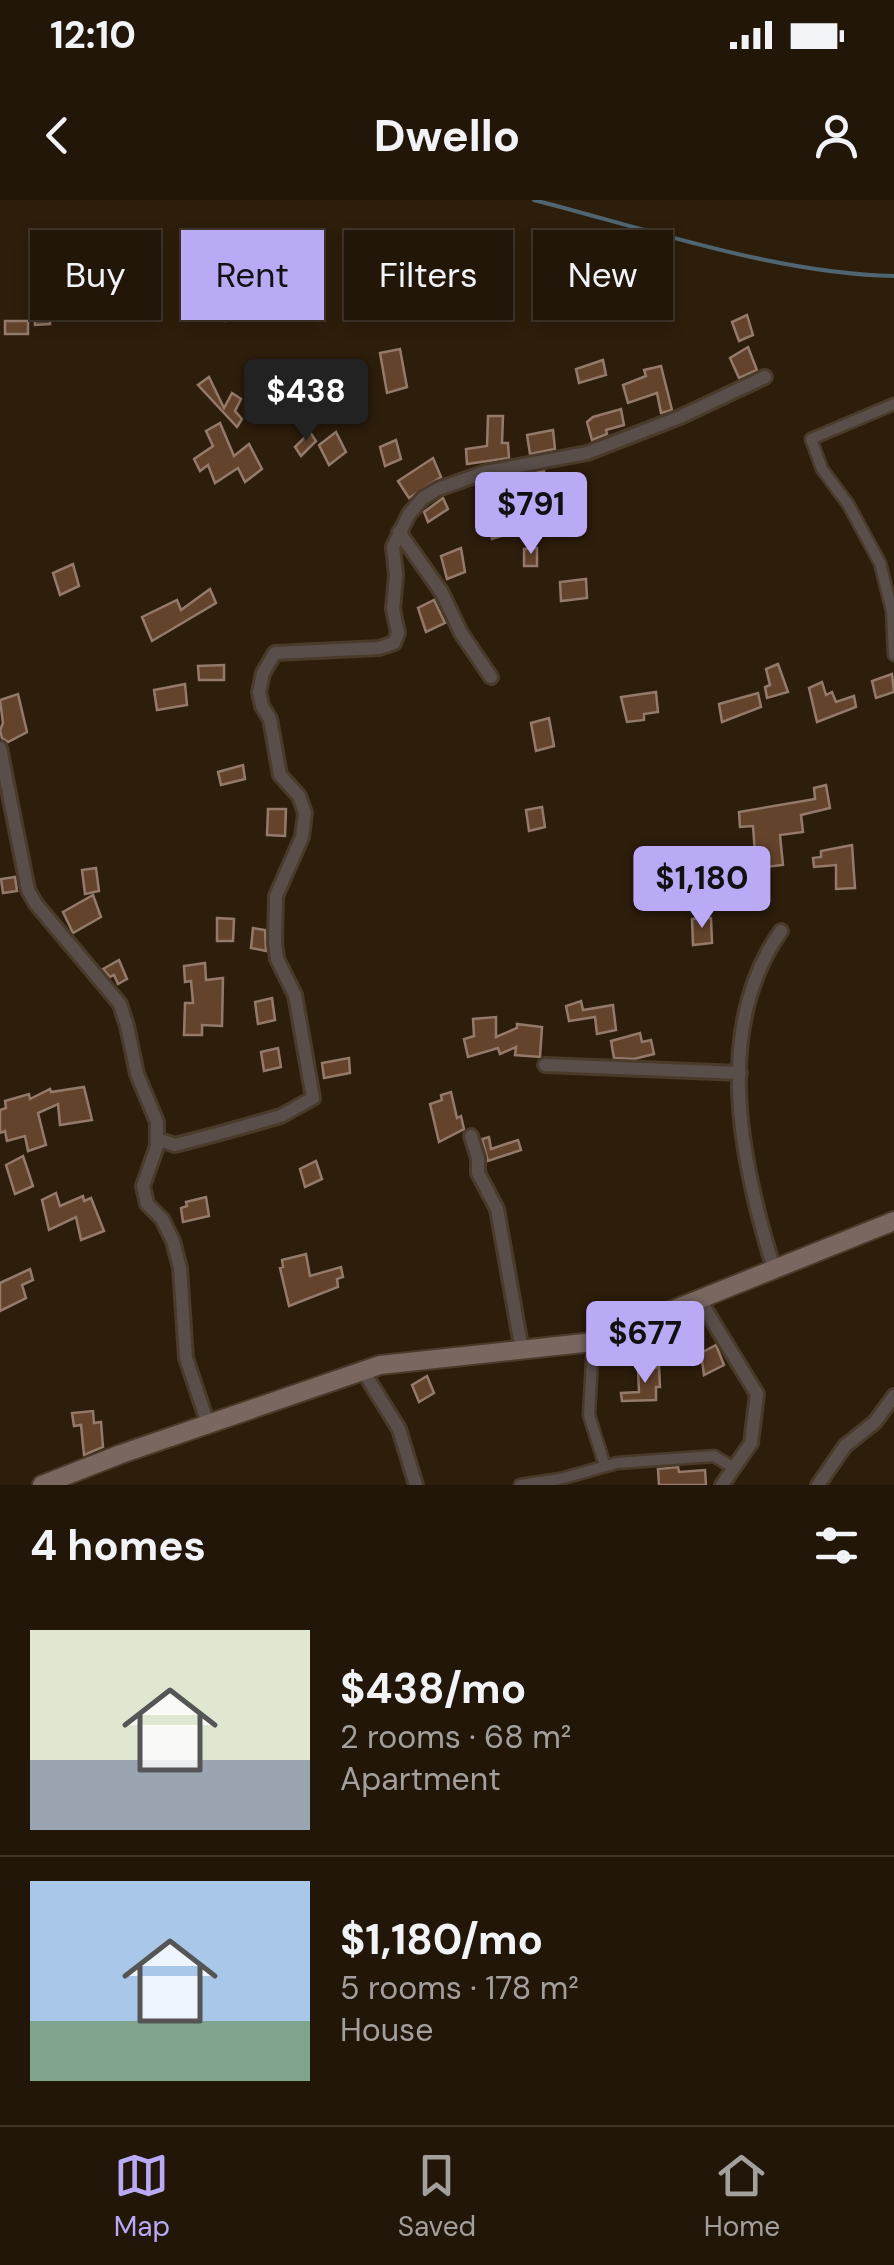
<!DOCTYPE html>
<html lang="en">
<head>
<meta charset="utf-8">
<style>
	body { margin:0; font-family:"DM Sans",sans-serif; background:#2a1f12; color:#f1f3f6; height:100vh; display:flex; flex-direction:column; font-size:38px; white-space:nowrap }
	* { box-sizing:border-box; margin:0 }
	p { font-size:32px; color:#a29f9c }
	.icon { flex:none; width:55px; height:55px; fill:none; stroke:currentColor; stroke-width:2; stroke-linecap:round; stroke-linejoin:round }
	.map { position:relative; height:1285px; overflow:hidden }
	.panel { display:flex; flex-direction:column; background:#221608; flex:1 }
	.panel>* { flex:none }
	.banner { position:absolute; left:30px; top:30px; width:835px; height:90px; display:flex; gap:20px }
	.price { position:absolute; translate:-50% -85px; padding:0 22px; border-radius:10px; background:#baaaf6; color:#111; font-size:32px; line-height:65px; filter:drop-shadow(0 2px 5px #0008) }
	.price::after { content:''; position:absolute; left:50%; top:60px; width:30px; height:22px; margin-left:-15px; background:inherit; clip-path:polygon(0 0,100% 0,50% 100%) }
	.price.on { background:#222; color:#fff }
	ul { padding:0; list-style:none }
	li { display:flex; align-items:center; gap:30px; height:250px; padding:0 30px }
	li+li { border-top:2px solid #3f3529 }
	li span { display:grid; place-items:center; flex:none; width:280px; height:200px; border-radius:0px; color:#555 }
	li>.icon { margin-inline-start:auto }
	span .icon { width:120px; height:120px; fill:#fffc; stroke-width:1 }
	li b { font-size:42px }
	h2 { display:flex; justify-content:space-between; align-items:center; height:120px; padding:0 30px; font-size:42px }
	.chip { padding:0 35px; border-radius:0px; background:#221608; box-shadow:0 5px 15px #0003,0 0 0 2px #3f3529; font-size:35px; line-height:90px }
	.chip.on { background:#baaaf6; color:#111 }
	.status { display:flex; justify-content:space-between; align-items:center; height:70px; padding:0 50px; background:#221608; direction:ltr }
	.status svg { height:28px; fill:currentColor }
	header { display:flex; justify-content:space-between; align-items:center; height:130px; padding:0 30px; background:#221608; font-size:45px; font-weight:700 }
	.tabs { display:flex; justify-content:space-around; align-items:center; height:140px; border-top:2px solid #3f3529; background:#221608; font-size:28px; color:#a29f9c }
	.tabs a { display:grid; justify-items:center; gap:5px }
	.tabs .on { color:#baaaf6 }
	.map>svg:first-child { display:block }
</style>
</head>
<body>
<div class="status"><b>12:10</b><svg viewBox="0 0 49 12"><path d="M0 12V9h3v3zM5 12V6h3v6zM10 12V3h3v9zM15 12V0h3v12zM26 1h20v11H26zM47 4h2v5h-2z"/></svg></div>
<header><svg class="icon" aria-label="back" viewBox="0 0 24 24"><path d="M15 5l-7 7 7 7"/></svg>Dwello<svg class="icon" aria-label="person" viewBox="0 0 24 24"><circle cx="12" cy="8" r="4"/><path d="M4 21q1-7 8-7t8 7"/></svg></header>
<div class="map">
<svg width="894" height="1285" viewBox="0 0 894 1285">
	<rect width="100%" height="100%" fill="#2d1d0b"/>
	<g fill="none" stroke-linecap="round" stroke-linejoin="round">
		<path stroke="#4f6572" stroke-width="4" d="M 534,0 C 647,29 778,74 894,76"/>
	</g>
	<g fill="#64432c" stroke="#937a6b" stroke-width="2.5">
		<polygon points="651,57 651,74 634,75 634,58"/>
		<polygon points="50,96 50,124 35,125 34,97"/>
		<polygon points="238,101 239,120 225,121 224,102"/>
		<polygon points="747,115 753,135 739,141 732,122"/>
		<rect x="5" y="121" width="23" height="13"/>
		<polygon points="748,147 757,170 739,178 730,158"/>
		<polygon points="400,149 407,187 387,193 380,153"/>
		<polygon points="603,160 606,175 579,183 576,169"/>
		<polygon points="661,166 672,210 661,213 657,193 628,203 623,185 646,176 644,170"/>
		<polygon points="209,177 224,208 232,193 241,199 235,211 242,219 237,227 198,185"/>
		<polygon points="621,209 624,225 606,230 607,234 592,240 587,222 593,217"/>
		<polygon points="488,216 503,216 502,243 508,243 509,258 467,264 466,249 487,246"/>
		<polygon points="220,223 234,256 249,244 262,269 245,282 238,268 215,283 208,265 200,271 194,259 213,246 206,231"/>
		<polygon points="553,230 555,249 530,254 527,235"/>
		<polygon points="310,232 316,241 301,256 295,247"/>
		<polygon points="336,232 346,252 329,265 319,245"/>
		<polygon points="396,240 401,259 385,266 380,247"/>
		<polygon points="433,258 441,277 409,298 398,281"/>
		<polygon points="544,271 544,285 528,286 527,274"/>
		<polygon points="443,298 448,309 428,322 424,312"/>
		<polygon points="509,324 511,333 492,339 490,329"/>
		<polygon points="461,348 465,372 447,379 441,356"/>
		<polygon points="537,348 537,366 524,366 524,349"/>
		<polygon points="73,364 79,386 60,395 53,373"/>
		<polygon points="586,379 587,398 561,401 560,382"/>
		<polygon points="210,389 216,403 152,441 142,417 177,400 181,410"/>
		<polygon points="434,400 445,423 426,432 418,408"/>
		<polygon points="778,464 788,492 767,498 765,487 770,485 766,469"/>
		<polygon points="224,465 224,480 199,480 198,466"/>
		<polygon points="892,474 894,492 876,498 872,481"/>
		<polygon points="822,482 826,495 832,492 836,502 854,496 856,507 817,522 809,488"/>
		<polygon points="185,484 187,505 157,510 154,490"/>
		<polygon points="656,492 658,512 644,514 644,520 627,522 621,497"/>
		<polygon points="758,493 761,507 722,522 719,504"/>
		<polygon points="18,494 27,532 8,542 2,538 0,530 3,523 0,500"/>
		<polygon points="549,518 554,546 536,551 531,523"/>
		<polygon points="243,565 245,579 221,585 218,572"/>
		<polygon points="826,585 830,608 801,615 803,632 780,635 783,665 756,668 753,626 740,627 739,612 815,599 814,588"/>
		<polygon points="542,607 545,627 529,631 526,610"/>
		<polygon points="268,609 286,609 285,636 267,635"/>
		<polygon points="852,645 855,688 836,689 836,665 814,667 813,658 821,657 821,651"/>
		<polygon points="96,668 99,691 85,694 82,670"/>
		<polygon points="15,677 17,691 3,693 1,679"/>
		<polygon points="93,695 101,717 73,733 63,712"/>
		<polygon points="217,718 234,719 233,741 217,741"/>
		<polygon points="711,718 712,743 693,745 692,719"/>
		<polygon points="253,728 265,730 266,751 251,748"/>
		<polygon points="119,760 127,779 118,784 114,775 110,777 103,769"/>
		<polygon points="205,763 206,780 223,778 222,826 202,825 202,835 184,835 185,803 193,803 191,781 185,782 184,766"/>
		<polygon points="272,798 275,820 258,824 255,802"/>
		<polygon points="581,801 583,810 613,805 616,830 597,834 595,817 569,821 566,806"/>
		<polygon points="496,817 496,837 517,828 517,824 542,827 540,857 515,855 516,847 500,854 498,848 468,857 464,839 474,836 473,819"/>
		<polygon points="640,833 642,842 651,840 654,854 634,859 614,858 611,841"/>
		<polygon points="278,848 281,867 264,871 261,852"/>
		<polygon points="349,858 350,873 324,878 322,863"/>
		<polygon points="84,887 92,920 60,925 58,904 38,913 46,945 28,951 25,936 7,941 5,931 0,933 0,910 6,908 5,901 29,894 30,899 50,889 51,892"/>
		<polygon points="451,892 457,918 461,916 464,929 439,942 430,904 442,900 441,895"/>
		<polygon points="489,937 491,949 518,940 521,950 488,961 482,939"/>
		<polygon points="23,956 33,986 15,994 6,965"/>
		<polygon points="316,961 322,979 305,987 300,969"/>
		<polygon points="56,993 60,1006 83,996 84,1001 91,998 104,1031 81,1040 76,1017 49,1030 42,1000"/>
		<polygon points="206,997 209,1016 183,1022 181,1008 187,1006 186,1002"/>
		<polygon points="306,1054 310,1076 341,1067 343,1077 337,1079 338,1087 289,1106 280,1068 283,1067 282,1060"/>
		<polygon points="30,1069 33,1080 22,1085 26,1098 0,1111 0,1083"/>
		<polygon points="716,1145 724,1165 704,1175 701,1153"/>
		<polygon points="659,1167 660,1187 656,1187 656,1200 622,1201 621,1193 639,1192 638,1170"/>
		<polygon points="427,1176 434,1193 419,1202 412,1185"/>
		<polygon points="93,1211 94,1223 101,1222 103,1247 84,1255 81,1225 74,1226 72,1213"/>
		<polygon points="678,1267 679,1272 705,1270 706,1285 659,1285 658,1269"/>
	</g>
	<g fill="none" stroke-linecap="round" stroke-linejoin="round">
		<g stroke="#493a29" stroke-width="15">
			<g id="pedestrian">
				<polyline points="894,204 811,239 822,269 848,304 880,363 892,411 894,455"/>
				<polyline points="593,1142 589,1215 605,1266"/>
				<polyline points="520,1285 560,1279 617,1263 714,1256 734,1268"/>
			</g>
		</g>
		<g stroke="#493a29" stroke-width="18">
			<g id="minor">
				<polyline points="399,332 442,393 461,433 491,477"/>
				<polyline points="0,548 28,690 36,704 120,804 127,826 137,874 157,922 157,946 143,986 147,1004 162,1019 173,1041 180,1068 186,1158 208,1224"/>
				<polyline points="545,865 740,873"/>
				<polyline points="471,936 478,958 478,973 497,1009 522,1151"/>
				<polyline points="157,939 175,945 217,934 281,916 313,898 295,795 277,759 275,743 276,696 302,637 305,613 299,596 280,575 270,519 262,506 259,492 263,473 275,453 379,448 394,443 398,433 393,409 396,375 393,347 409,314 423,298 438,289 486,272 587,253 680,217 765,177"/>
				<path d="M 774,1069 C 741,963 712,828 781,731"/>
				<polyline points="699,1099 757,1194 751,1243 722,1285"/>
				<polyline points="363,1171 399,1229 416,1285"/>
				<polyline points="818,1285 845,1246 875,1222 894,1196"/>
			</g>
		</g>
		<g stroke="#493a29" stroke-width="22">
			<polyline id="secondary" points="42,1285 121,1254 380,1165 593,1142 894,1021"/>
		</g>
		<use href="#pedestrian" stroke="#594e49" stroke-width="10"/>
		<use href="#minor" stroke="#594e49" stroke-width="12"/>
		<use href="#secondary" stroke="#796760" stroke-width="18"/>
	</g>
</svg>
<b class="price on" style="left:306px;top:244px">$438</b>
<b class="price" style="left:531px;top:357px">$791</b>
<b class="price" style="left:702px;top:731px">$1,180</b>
<b class="price" style="left:645px;top:1186px">$677</b>
<div class="banner">
<a class="chip">Buy</a>
<a class="chip on">Rent</a>
<a class="chip">Filters</a>
<a class="chip">New</a>
</div>
</div>
<section class="panel">
<h2>4 homes<svg class="icon" aria-label="filters" viewBox="0 0 24 24"><path d="M4 7h16M4 17h16"/><circle cx="9" cy="7" r="2"/><circle cx="15" cy="17" r="2"/></svg></h2>
<ul>
<li><span style="background:linear-gradient(#dfe7d0 65%,#9aa5b1 0)"><svg class="icon" aria-label="home" viewBox="0 0 24 24"><path d="M3 11l9-7 9 7M6 9v11h12V9"/></svg></span><div><b>$438/mo</b><p>2 rooms · 68 m²</p><p>Apartment</p></div></li>
<li><span style="background:linear-gradient(#a9c7e8 70%,#7fa58c 0)"><svg class="icon" aria-label="home" viewBox="0 0 24 24"><path d="M3 11l9-7 9 7M6 9v11h12V9"/></svg></span><div><b>$1,180/mo</b><p>5 rooms · 178 m²</p><p>House</p></div></li>
</ul>
</section>
<nav class="tabs">
<a class="on"><svg class="icon" aria-label="map" viewBox="0 0 24 24"><path d="M3 6l6-2 6 2 6-2v14l-6 2-6-2-6 2zM9 4v14M15 6v14"/></svg>Map</a>
<a><svg class="icon" aria-label="saved" viewBox="0 0 24 24"><path d="M7 4h10v16l-5-4-5 4z"/></svg>Saved</a>
<a><svg class="icon" aria-label="home" viewBox="0 0 24 24"><path d="M3 11l9-7 9 7M6 9v11h12V9"/></svg>Home</a>
</nav>
</body>
</html>
